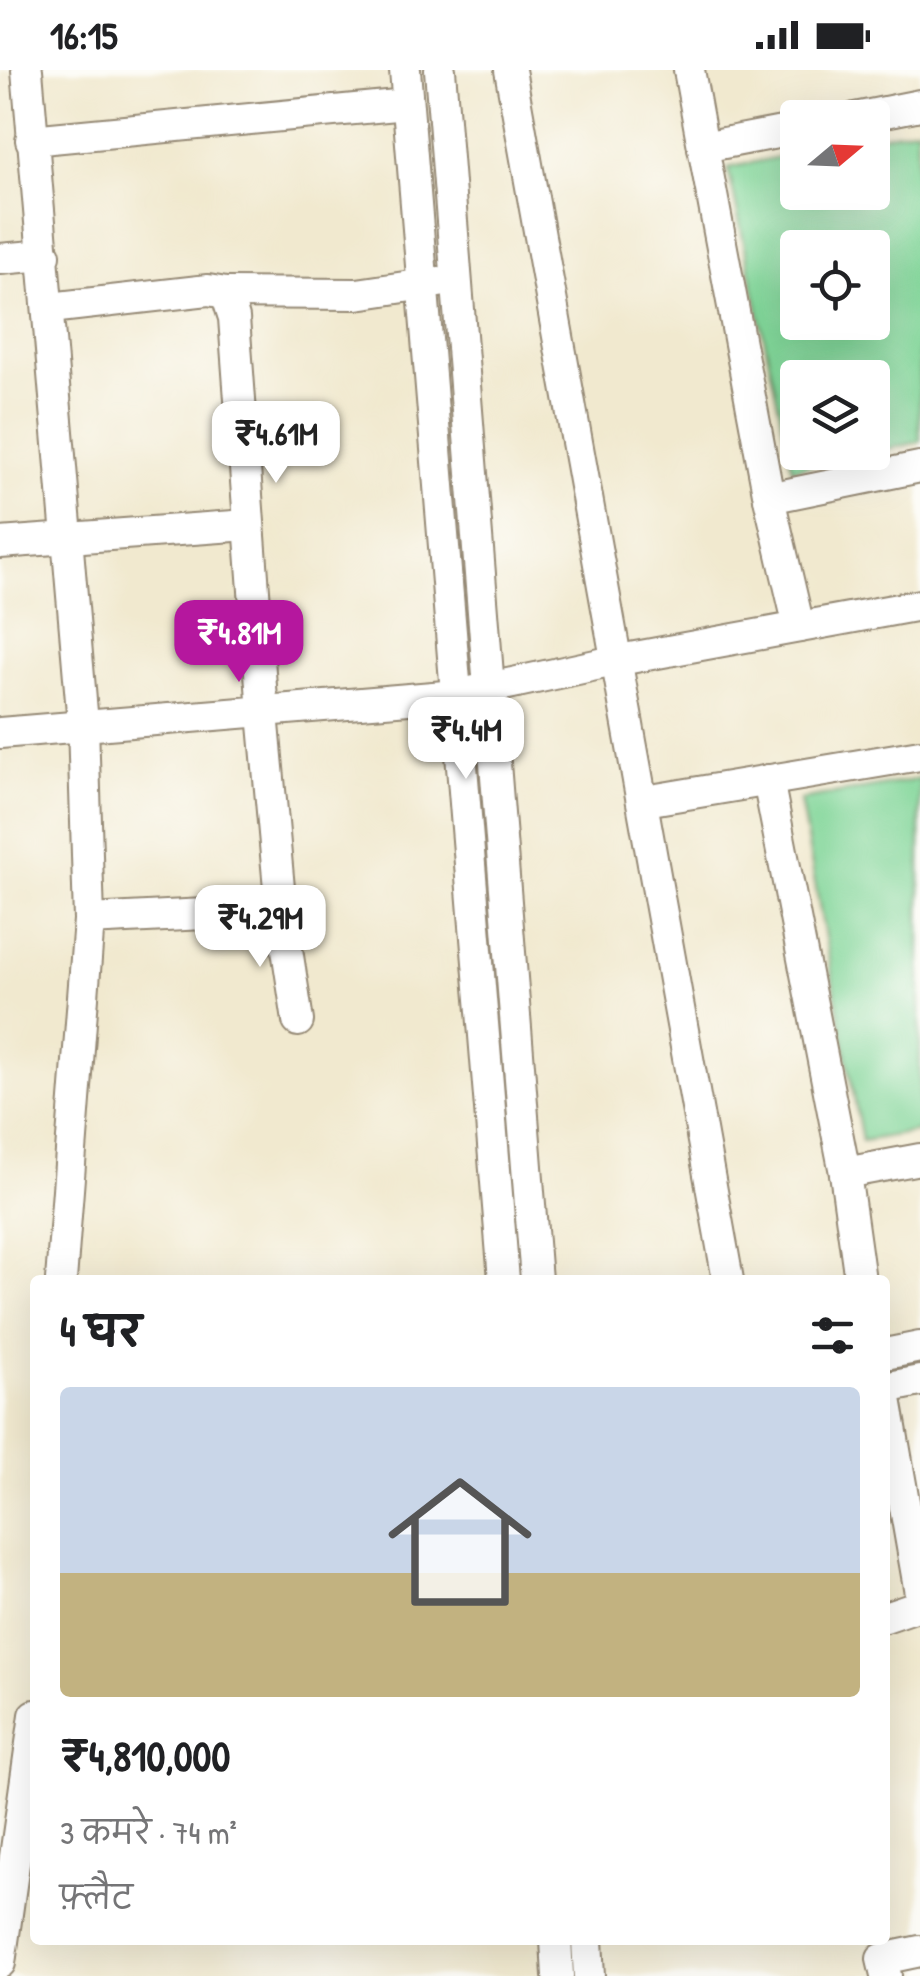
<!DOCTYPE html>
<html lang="hi">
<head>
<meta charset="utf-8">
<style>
	body { margin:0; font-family:"Patrick Hand","Playpen Sans Deva",sans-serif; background:#f6f6f6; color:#202124; height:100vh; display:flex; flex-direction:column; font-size:38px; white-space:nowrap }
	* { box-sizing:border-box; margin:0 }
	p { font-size:32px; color:#757577 }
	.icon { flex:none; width:55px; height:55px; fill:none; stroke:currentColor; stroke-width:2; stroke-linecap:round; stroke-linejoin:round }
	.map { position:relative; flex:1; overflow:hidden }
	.side { position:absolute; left:30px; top:1205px; width:860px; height:670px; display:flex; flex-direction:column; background:#fff; border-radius:10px; box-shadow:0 10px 40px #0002 }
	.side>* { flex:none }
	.needle { width:65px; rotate:71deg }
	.tools { position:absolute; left:780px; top:30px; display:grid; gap:20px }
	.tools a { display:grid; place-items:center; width:110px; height:110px; border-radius:10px; background:#fff; box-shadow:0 10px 40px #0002; font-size:50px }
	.price { position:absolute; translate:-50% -85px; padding:0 22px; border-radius:20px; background:#fff; color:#222; font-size:32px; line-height:65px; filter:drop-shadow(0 2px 5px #0008) }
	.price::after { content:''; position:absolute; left:50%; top:60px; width:30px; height:22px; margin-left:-15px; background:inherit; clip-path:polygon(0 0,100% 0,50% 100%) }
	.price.active { background:#b5179e; color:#fff }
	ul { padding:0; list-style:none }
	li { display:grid; align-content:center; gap:20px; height:530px; padding:0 30px }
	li+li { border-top:2px solid #e0e0e0 }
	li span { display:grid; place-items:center; height:310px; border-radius:10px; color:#555 }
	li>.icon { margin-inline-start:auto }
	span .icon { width:180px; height:180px; fill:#fffc; stroke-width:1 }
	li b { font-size:42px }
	h2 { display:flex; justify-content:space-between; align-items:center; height:120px; padding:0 30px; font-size:42px }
	.status { display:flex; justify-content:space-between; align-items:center; height:70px; padding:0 50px; background:#fff; direction:ltr }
	.status svg { height:28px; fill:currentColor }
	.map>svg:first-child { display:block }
</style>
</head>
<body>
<div class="status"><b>16:15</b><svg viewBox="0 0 49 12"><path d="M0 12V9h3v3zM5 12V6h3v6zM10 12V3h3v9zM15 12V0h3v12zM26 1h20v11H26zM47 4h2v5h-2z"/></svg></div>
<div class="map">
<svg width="920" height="1906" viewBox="0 0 920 1906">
	<rect width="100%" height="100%" fill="#fdfcf7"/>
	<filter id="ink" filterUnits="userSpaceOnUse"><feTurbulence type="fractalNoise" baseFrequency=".01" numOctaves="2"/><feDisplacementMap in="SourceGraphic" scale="20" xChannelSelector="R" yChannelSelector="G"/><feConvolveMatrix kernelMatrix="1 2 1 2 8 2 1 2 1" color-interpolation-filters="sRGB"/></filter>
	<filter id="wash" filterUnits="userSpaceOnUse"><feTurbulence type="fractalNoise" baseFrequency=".0048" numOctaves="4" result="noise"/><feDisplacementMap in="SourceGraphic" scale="40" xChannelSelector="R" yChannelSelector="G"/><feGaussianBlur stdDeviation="2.25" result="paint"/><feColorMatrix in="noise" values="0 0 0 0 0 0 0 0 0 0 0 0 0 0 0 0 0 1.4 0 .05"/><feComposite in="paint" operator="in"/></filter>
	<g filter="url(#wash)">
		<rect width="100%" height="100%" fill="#f1e9cf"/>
		<g fill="#80d598" stroke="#5e805b" stroke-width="2.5" fill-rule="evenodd">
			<path d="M 917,58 L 920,372 L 873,382 L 872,308 L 798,308 L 798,382 L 871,383 L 792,399 L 728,98 L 797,83 L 798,122 L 872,122 L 873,67 ZM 798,178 L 872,178 L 872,252 L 798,252 Z"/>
			<polygon points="920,709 920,1061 862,1071 800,730"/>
		</g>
	</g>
	<g filter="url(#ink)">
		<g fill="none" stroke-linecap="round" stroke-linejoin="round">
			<g stroke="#968a76" stroke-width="34">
				<g id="street">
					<polyline points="27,0 83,654 89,850 61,1210"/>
					<polyline points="405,0 504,1210"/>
					<polyline points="440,0 536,1210"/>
					<polyline points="510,0 728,1210"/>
					<polyline points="689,0 703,77 798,59"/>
					<polyline points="855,48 920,35"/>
					<polyline points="31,70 407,34"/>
					<polyline points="703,77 769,428"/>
					<polyline points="0,189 45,185"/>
					<polyline points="226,223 357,224 439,212"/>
					<polyline points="50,238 208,220 226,223 234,248 263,643 281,840 298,951"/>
					<polyline points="0,473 248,455"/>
					<polyline points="799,557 769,428 920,397"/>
					<polyline points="0,663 457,625 619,590 920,535"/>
					<polyline points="768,710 845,1103"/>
					<polyline points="645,731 920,685"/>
					<polyline points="89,850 281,840"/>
					<polyline points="860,1210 845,1103 920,1089"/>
					<polyline points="885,1284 920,1277"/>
					<polyline points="885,1318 920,1311"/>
					<polyline points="885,1323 920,1523"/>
					<polyline points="885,1547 920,1535"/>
					<polyline points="556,1870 558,1906"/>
					<polyline points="587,1870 589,1906"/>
					<polyline points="0,1893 35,1645"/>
					<polyline points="886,1906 882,1889 920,1881"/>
				</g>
			</g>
			<use href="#street" stroke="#fff" stroke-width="30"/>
		</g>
	</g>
</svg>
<div class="tools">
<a><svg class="needle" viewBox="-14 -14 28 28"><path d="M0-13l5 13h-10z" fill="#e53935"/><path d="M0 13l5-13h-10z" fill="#757577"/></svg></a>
<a><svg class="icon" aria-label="locate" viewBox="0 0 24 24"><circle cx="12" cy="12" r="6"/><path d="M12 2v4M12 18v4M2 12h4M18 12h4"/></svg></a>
<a><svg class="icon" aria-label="layers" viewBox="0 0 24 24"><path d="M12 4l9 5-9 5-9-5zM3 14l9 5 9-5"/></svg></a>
</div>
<b class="price" style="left:276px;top:416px">₹4.61M</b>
<b class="price active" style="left:239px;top:615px">₹4.81M</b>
<b class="price" style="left:466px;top:712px">₹4.4M</b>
<b class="price" style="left:260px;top:900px">₹4.29M</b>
<section class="side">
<h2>4 घर<svg class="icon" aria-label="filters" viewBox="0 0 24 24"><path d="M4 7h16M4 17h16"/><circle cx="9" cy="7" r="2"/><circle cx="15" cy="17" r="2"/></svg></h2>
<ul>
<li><span style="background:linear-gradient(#c9d6e8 60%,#c2b280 0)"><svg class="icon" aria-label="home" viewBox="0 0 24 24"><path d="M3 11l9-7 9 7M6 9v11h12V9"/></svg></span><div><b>₹4,810,000</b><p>3 कमरे · 74 m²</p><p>फ़्लैट</p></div></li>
</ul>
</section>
</div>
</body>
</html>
